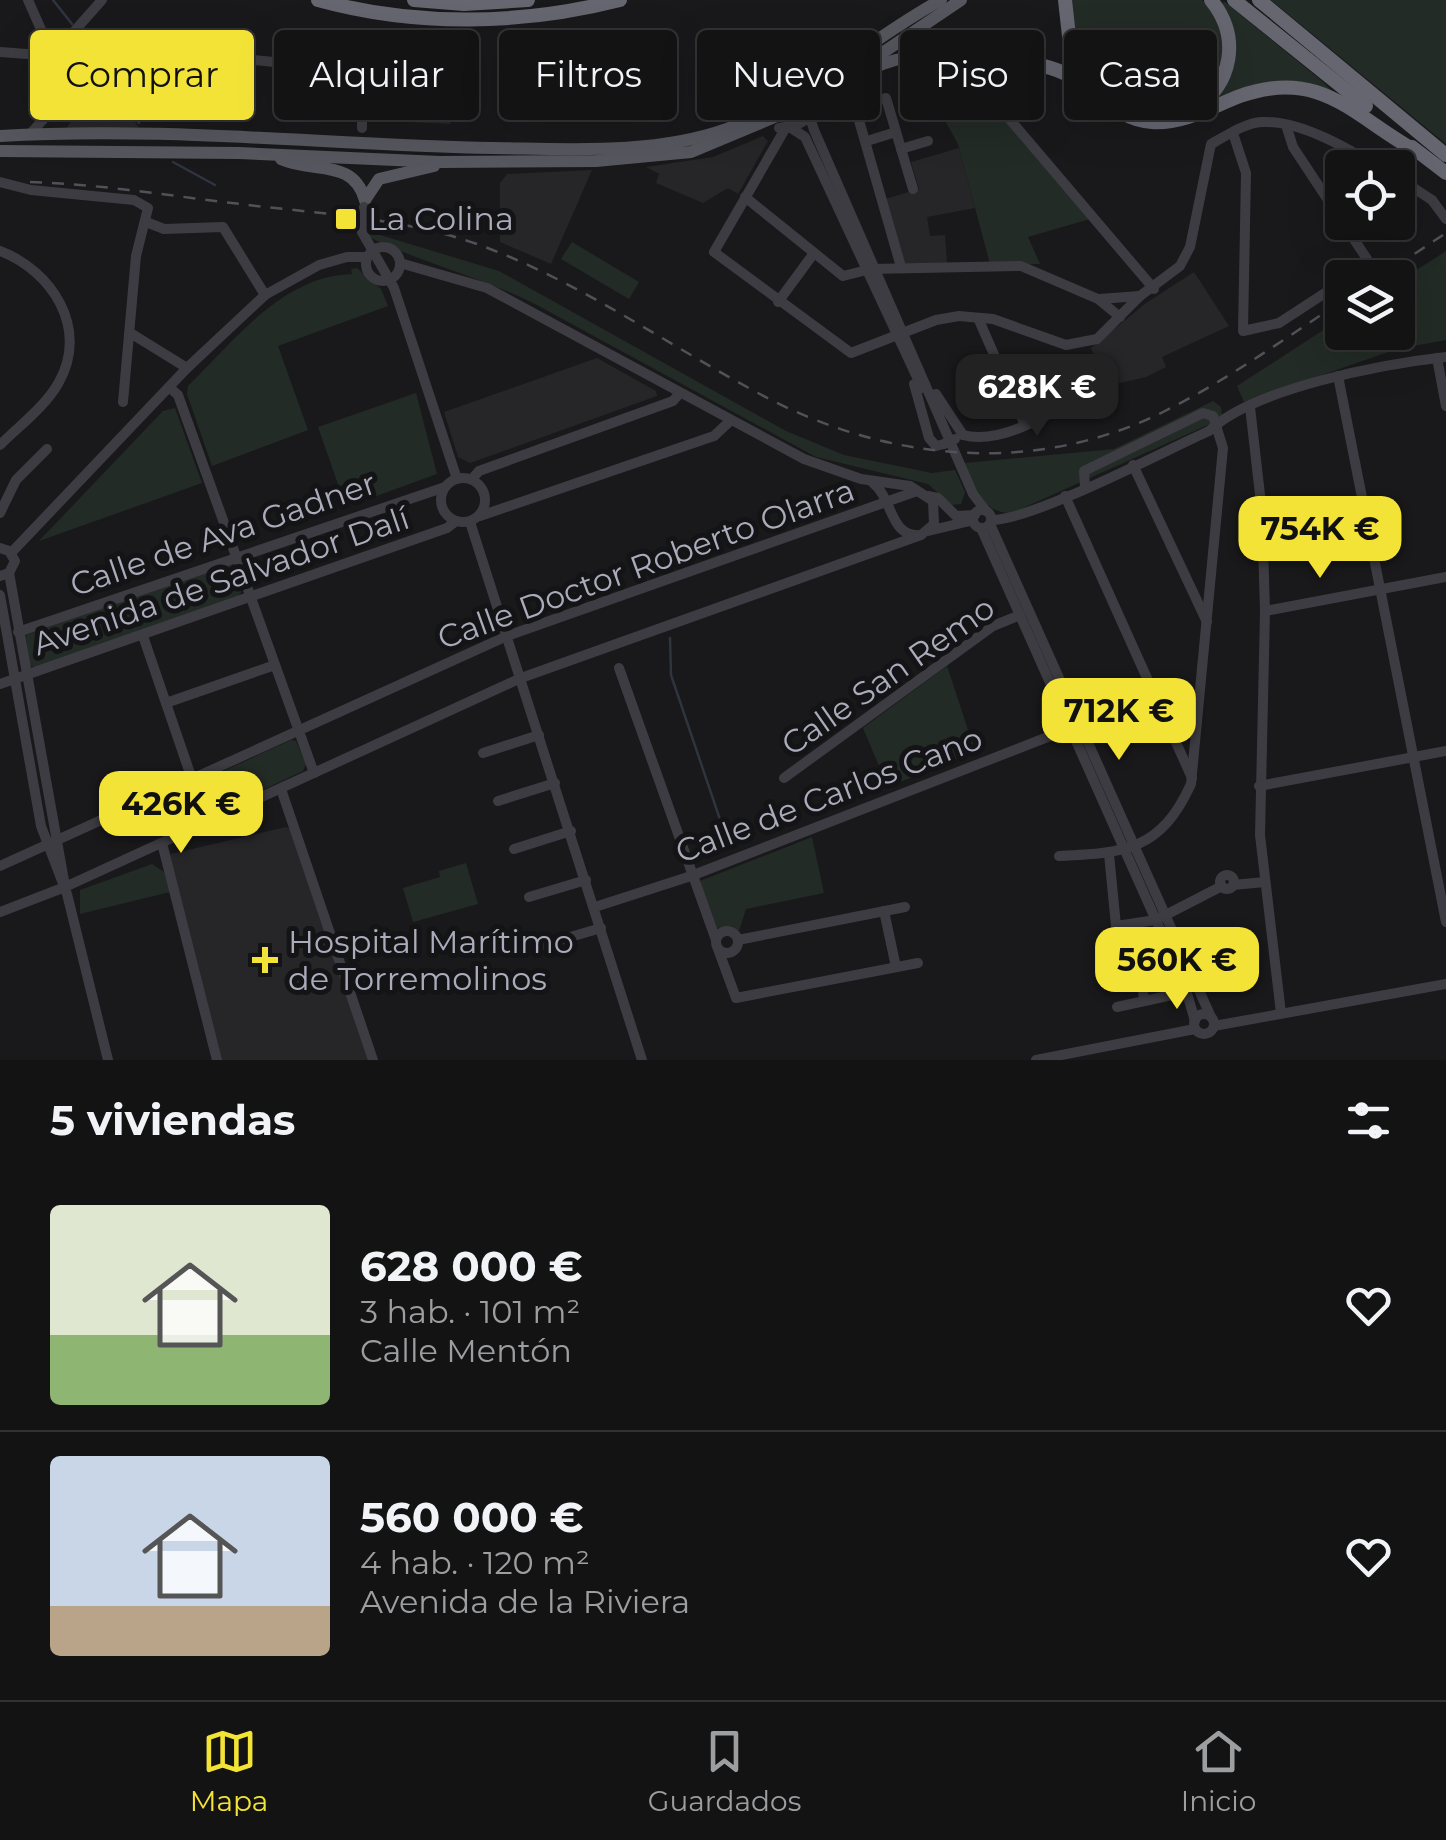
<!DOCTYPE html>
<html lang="es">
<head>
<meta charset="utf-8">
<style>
	body { margin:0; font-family:Montserrat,sans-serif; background:#1c1c1d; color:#f1f3f6; height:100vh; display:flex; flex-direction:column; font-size:38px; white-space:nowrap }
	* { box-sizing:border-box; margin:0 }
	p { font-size:32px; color:#9d9ea0 }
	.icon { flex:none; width:55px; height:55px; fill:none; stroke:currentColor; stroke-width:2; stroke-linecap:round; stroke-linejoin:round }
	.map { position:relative; height:1060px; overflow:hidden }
	.side { display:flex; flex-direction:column; background:#131314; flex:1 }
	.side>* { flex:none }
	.top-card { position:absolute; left:30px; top:30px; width:1388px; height:90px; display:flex; gap:20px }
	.buttons { position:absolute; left:1325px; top:150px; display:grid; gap:20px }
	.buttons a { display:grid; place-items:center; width:90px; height:90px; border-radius:10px; background:#131314; box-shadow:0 10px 40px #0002,0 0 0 2px #323234; font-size:50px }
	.price { position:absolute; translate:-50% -85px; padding:0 22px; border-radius:20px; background:#f4e337; color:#111; font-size:32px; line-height:65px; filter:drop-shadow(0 2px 5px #0008) }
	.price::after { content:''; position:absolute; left:50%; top:60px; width:30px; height:22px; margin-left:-15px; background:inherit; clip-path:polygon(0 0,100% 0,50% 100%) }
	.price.selected { background:#222; color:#fff }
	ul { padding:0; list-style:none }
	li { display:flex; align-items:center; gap:30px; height:250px; padding:0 50px }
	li+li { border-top:2px solid #323234 }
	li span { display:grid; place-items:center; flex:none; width:280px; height:200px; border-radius:10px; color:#555 }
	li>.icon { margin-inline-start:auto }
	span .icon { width:120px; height:120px; fill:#fffc; stroke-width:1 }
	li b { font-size:42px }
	h2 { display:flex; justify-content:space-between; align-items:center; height:120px; padding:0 50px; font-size:42px }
	.pill { padding:0 35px; border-radius:10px; background:#131314; box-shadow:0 10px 40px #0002,0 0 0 2px #323234; font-size:35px; line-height:90px }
	.pill.selected { background:#f4e337; color:#111 }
	.tab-bar { display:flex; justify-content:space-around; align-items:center; height:140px; border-top:2px solid #323234; background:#131314; font-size:28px; color:#9d9ea0 }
	.tab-bar a { display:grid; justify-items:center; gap:5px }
	.tab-bar .selected { color:#f4e337 }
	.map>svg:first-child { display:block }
</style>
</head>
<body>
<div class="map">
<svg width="1446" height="1060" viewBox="0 0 1446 1060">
	<rect width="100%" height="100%" fill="#19191b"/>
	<g fill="#262528">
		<polygon points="391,58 468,63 450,124 388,121"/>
		<polygon points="81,91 112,92 140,129 66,129 73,118 73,92"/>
		<polygon points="763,136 768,141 738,194 728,188 703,203 656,183 659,174 646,167 713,157"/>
		<polygon points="959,148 975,208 927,217 930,236 945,235 947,263 904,264 885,199 919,189 911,162"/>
		<polygon points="592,170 551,264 500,242 500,183 507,174"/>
		<polygon points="1194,272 1229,326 1162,357 1166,367 1146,377 1107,386 1091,348 1146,303"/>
		<polygon points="597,358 656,391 657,396 470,463 458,457 444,412"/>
		<polygon points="286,827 290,829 368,1060 221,1060 168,859 171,854"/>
	</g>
	<g fill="#232b26">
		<path d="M 1072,0 L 1202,0 C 1270,63 1162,163 1100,78 C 1082,53 1072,31 1072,0 Z"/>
		<polygon points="1271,0 1446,0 1446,144"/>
		<path d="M 1225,2 L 1322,81 L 1335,94 C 1284,84 1264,80 1215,99 C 1240,66 1241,39 1221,3 Z"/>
		<polygon points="969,75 1090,219 1028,237 1040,264 990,264 958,144 928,90"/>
		<path d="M 367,231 L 499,271 L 786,431 L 844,455 L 932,473 L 955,470 L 965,492 L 961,504 L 951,505 L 928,484 L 816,457 L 535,304 C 481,277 422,263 369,237 Z"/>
		<polygon points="572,242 639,282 629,299 561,259"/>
		<polygon points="1446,251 1446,340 1397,349 1244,402 1237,386 1342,318 1342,332 1398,332 1398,282"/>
		<path d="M 357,268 L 381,289 L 388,306 L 278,346 L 308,430 L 212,466 L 187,394 L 188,386 C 237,338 283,276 352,274 L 351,269 Z"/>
		<polygon points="416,393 437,474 346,507 318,427"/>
		<path d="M 1213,401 L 1221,407 L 1222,415 L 1210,424 L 1012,513 C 982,514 975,486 964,463 L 1114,449 Z"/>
		<polygon points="175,408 202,483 39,541 163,411"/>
		<polygon points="229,564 234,566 243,589 238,597 36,668 29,665 26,635"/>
		<polygon points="947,666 975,751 888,787 863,728"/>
		<polygon points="291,740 296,741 306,764 303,771 214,813 209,811 200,782"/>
		<polygon points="812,837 824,893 746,909 739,931 731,926 717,928 700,881"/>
		<polygon points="466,863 478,904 413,922 403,888 440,877 439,871"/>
		<polygon points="152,864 164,872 170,892 80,914 80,890"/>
	</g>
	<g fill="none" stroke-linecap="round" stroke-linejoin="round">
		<g stroke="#2e3440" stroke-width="2.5">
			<polyline points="53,0 72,24"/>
			<polyline points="101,67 139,123"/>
			<polyline points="173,162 215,185"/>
			<polyline points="670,638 671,675 728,843"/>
		</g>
		<g stroke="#3c3c42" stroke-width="10">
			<polyline points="28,0 47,43"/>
			<circle cx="54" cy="54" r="13"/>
			<polyline points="62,45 102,0"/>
			<polyline points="0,52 41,55"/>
			<polyline points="67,55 92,52 215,56 353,70 362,84 362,128"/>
			<polyline points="920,59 945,65 954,76 983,63 1000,62"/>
			<polyline points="967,69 1154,289"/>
			<polyline points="794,91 802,93 814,130 973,494 986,511"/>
			<polyline points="835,91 854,103 901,267"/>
			<polyline points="855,106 886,98 913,189"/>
			<polyline points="1286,125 1293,147 1367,259 1366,267 1349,278"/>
			<polyline points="779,128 797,125 810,117"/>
			<polyline points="791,128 805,137 922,388"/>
			<path d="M 785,129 L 714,252 L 851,353 L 936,320 L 959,316 L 993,319 L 1066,345 L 1097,339 L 1140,296 L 1180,266 L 1190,247 L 1211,144 C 1226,136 1244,123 1262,122 C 1300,120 1349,149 1380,168"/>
			<polyline points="1233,133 1246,173 1243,331 1279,323 1342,282"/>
			<polyline points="30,134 51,111 52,67"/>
			<polyline points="867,141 896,132"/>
			<polyline points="901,149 928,141"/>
			<polyline points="1398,178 1432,200 1446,219"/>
			<polyline points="0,182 31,190 134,200 148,208 136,256 123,402"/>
			<polyline points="745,197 843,276 871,269 1021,266 1098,299 1120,317"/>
			<polyline points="146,222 164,229 223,227 265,295"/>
			<polyline points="362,232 394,288 457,479"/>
			<circle cx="383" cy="264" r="17"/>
			<path d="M 0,251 C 52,271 89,328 59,382 C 46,406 19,426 0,445"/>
			<path d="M 400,263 L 487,288 L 804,459 L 861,479 L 910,486 L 933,501 L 934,524 L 921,535 C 889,538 894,499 872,482"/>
			<polyline points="1099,299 1140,296"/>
			<polyline points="778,302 814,253"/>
			<polyline points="978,318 1024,423"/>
			<polyline points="132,334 187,368"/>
			<polyline points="1437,358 1446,406"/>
			<polyline points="1338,376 1446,922"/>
			<polyline points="914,384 929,438 936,446 944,444"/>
			<polyline points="169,387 178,395 314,773"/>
			<polyline points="936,394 963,435"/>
			<polyline points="1250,407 1262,512 1265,611 1260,835 1281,1013"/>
			<path d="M 963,435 C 1006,447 1066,403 1103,384"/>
			<polyline points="1133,465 1207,622"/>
			<circle cx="463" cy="500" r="22"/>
			<polyline points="472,479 479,471 673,401 680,393"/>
			<polyline points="928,496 938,498 956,516 975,515"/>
			<polyline points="1065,496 1192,778"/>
			<circle cx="982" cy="519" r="9"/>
			<polyline points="0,513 16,480 47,449"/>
			<polyline points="480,516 714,436 729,422"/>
			<path d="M 991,520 C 1031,521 1164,451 1209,431 C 1254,388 1383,364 1446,357"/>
			<polyline points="470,522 642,1060"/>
			<polyline points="990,524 1211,1017"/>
			<polyline points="981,528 1184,983 1195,1021"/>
			<polyline points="928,531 970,521"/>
			<polyline points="0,548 9,551 15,561 9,573 0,576"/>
			<polyline points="11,553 187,368 265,295 319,265 347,257 367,257"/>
			<polyline points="9,573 65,886"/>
			<polyline points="0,595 41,826 67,894 108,1060"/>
			<polyline points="1265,611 1446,577"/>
			<polyline points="18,632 445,487"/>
			<polyline points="143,636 207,823"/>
			<polyline points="619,668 716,940"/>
			<polyline points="0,684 447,528 456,521"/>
			<polyline points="166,703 275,665"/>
			<polyline points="483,753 539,735"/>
			<polyline points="784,778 993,626 1020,615"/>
			<polyline points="1259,786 1446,751"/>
			<polyline points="281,789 373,1060"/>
			<polyline points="498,801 555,783"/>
			<polyline points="162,843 217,1060"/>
			<polyline points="514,849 571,831"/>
			<polyline points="1109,854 1116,926 1156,920 1222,886"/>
			<path d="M 1059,856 C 1126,853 1161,850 1191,784 L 1223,448 L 1213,416 L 1203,413 L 1084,471 L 1085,487"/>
			<polyline points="0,866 507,636 917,491"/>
			<circle cx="1227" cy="882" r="7"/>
			<polyline points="1233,885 1265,882"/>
			<polyline points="529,897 586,880"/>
			<polyline points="595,907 691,876 1076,726"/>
			<polyline points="884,911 896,967"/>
			<polyline points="0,912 65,887 521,678 921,535"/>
			<circle cx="727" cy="942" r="11"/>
			<polyline points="738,940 905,907"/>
			<polyline points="543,945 601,928"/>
			<polyline points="718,949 736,998 918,963"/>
			<polyline points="1137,953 1144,999"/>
			<polyline points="1117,1007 1186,992"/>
			<circle cx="1204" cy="1024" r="10"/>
			<polyline points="1214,1026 1446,984"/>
			<polyline points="1036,1060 1195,1029"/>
		</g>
		<g stroke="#56565f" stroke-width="12">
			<path d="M 858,76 C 907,46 966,52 1021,61"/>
			<path d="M 0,136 C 164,126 329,145 493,148 C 569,149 654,155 727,129 C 807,99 867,40 941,0"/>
			<polyline points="0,151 239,153 440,162 596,161 691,152 808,103 961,0"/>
			<path d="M 281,159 C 314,174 353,158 365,200"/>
			<polyline points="365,200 379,179 434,166"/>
		</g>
		<g stroke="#666671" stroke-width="14">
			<path d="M 318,0 C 416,27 522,25 620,0"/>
			<polyline points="414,0 464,4 528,0"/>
			<polyline points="1065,0 1069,36 1098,88"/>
			<polyline points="1234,0 1366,106"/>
			<polyline points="1259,0 1446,155"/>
			<path d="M 1021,61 C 1042,65 1060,69 1079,81 C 1103,97 1120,120 1152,122 C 1184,124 1211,107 1240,96 C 1322,67 1355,118 1416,151"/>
			<path d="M 1193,110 C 1233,84 1241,37 1211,0"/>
			<polyline points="1412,147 1446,173"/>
		</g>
		<g stroke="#515159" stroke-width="2.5" stroke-dasharray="12 10" stroke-linecap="butt">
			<path d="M 30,182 C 100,184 171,196 240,204 C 321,214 408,218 485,247 C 581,283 668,345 758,393 C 883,461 1032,477 1163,412 C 1226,381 1284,339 1342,301"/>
			<polyline points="1378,278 1446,233"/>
		</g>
		<g stroke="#3c3c42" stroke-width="10">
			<polyline points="362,232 364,207"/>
			<polyline points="944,444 955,439"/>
		</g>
	</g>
	<g fill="#f4e337" stroke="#141416" stroke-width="4">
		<rect x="334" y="207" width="24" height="24" rx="5"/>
		<path d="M260 945h10v10h10v10h-10v10h-10v-10h-10v-10h10z"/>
	</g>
	<g text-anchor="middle" stroke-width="10" stroke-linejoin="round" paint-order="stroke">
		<g font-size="32" fill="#abacbb" stroke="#141416" text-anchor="start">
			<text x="368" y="230">La Colina</text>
			<text x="288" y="953">Hospital Marítimo<tspan x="288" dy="37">de Torremolinos</tspan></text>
		</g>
		<g font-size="32" fill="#abacbb" stroke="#141416">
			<text transform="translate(223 534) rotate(-19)" y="11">Calle de Ava Gadner</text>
			<text transform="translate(646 564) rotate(-20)" y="11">Calle Doctor Roberto Olarra</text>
			<text transform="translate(221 581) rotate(-19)" y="11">Avenida de Salvador Dalí</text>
			<text transform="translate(888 676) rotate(-35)" y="11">Calle San Remo</text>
			<text transform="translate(829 795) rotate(-21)" y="11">Calle de Carlos Cano</text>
		</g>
	</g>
</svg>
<div class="buttons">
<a><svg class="icon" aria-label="locate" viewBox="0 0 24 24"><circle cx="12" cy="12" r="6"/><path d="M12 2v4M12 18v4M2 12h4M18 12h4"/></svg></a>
<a><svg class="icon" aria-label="layers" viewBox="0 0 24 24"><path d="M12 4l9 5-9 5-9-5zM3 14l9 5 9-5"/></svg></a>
</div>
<b class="price selected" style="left:1037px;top:439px">628K €</b>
<b class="price" style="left:1320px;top:581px">754K €</b>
<b class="price" style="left:1119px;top:763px">712K €</b>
<b class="price" style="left:181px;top:856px">426K €</b>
<b class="price" style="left:1177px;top:1012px">560K €</b>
<div class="top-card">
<a class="pill selected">Comprar</a>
<a class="pill">Alquilar</a>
<a class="pill">Filtros</a>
<a class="pill">Nuevo</a>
<a class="pill">Piso</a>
<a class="pill">Casa</a>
</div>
</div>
<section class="side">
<h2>5 viviendas<svg class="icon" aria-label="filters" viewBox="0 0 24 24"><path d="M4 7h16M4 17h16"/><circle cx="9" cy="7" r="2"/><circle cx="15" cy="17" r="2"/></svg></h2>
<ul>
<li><span style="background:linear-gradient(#dfe7d0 65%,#8fb573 0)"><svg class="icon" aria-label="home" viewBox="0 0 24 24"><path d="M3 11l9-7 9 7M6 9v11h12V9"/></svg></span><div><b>628 000 €</b><p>3 hab. · 101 m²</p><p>Calle Mentón</p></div><svg class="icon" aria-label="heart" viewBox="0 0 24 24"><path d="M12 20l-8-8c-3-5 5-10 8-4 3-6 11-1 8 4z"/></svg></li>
<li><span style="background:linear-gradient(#c9d6e8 75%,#b9a48a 0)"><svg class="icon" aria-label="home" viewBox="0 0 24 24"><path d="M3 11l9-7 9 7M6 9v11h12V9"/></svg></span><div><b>560 000 €</b><p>4 hab. · 120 m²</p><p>Avenida de la Riviera</p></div><svg class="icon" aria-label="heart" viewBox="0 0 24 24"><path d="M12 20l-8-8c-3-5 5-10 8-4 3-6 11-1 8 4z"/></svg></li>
</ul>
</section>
<nav class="tab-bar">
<a class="selected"><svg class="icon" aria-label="map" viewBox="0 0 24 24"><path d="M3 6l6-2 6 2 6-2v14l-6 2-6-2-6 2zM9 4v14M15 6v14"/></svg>Mapa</a>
<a><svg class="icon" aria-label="saved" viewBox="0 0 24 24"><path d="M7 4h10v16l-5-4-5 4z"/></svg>Guardados</a>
<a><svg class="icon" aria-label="home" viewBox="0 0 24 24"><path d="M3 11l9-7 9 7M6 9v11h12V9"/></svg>Inicio</a>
</nav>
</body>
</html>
